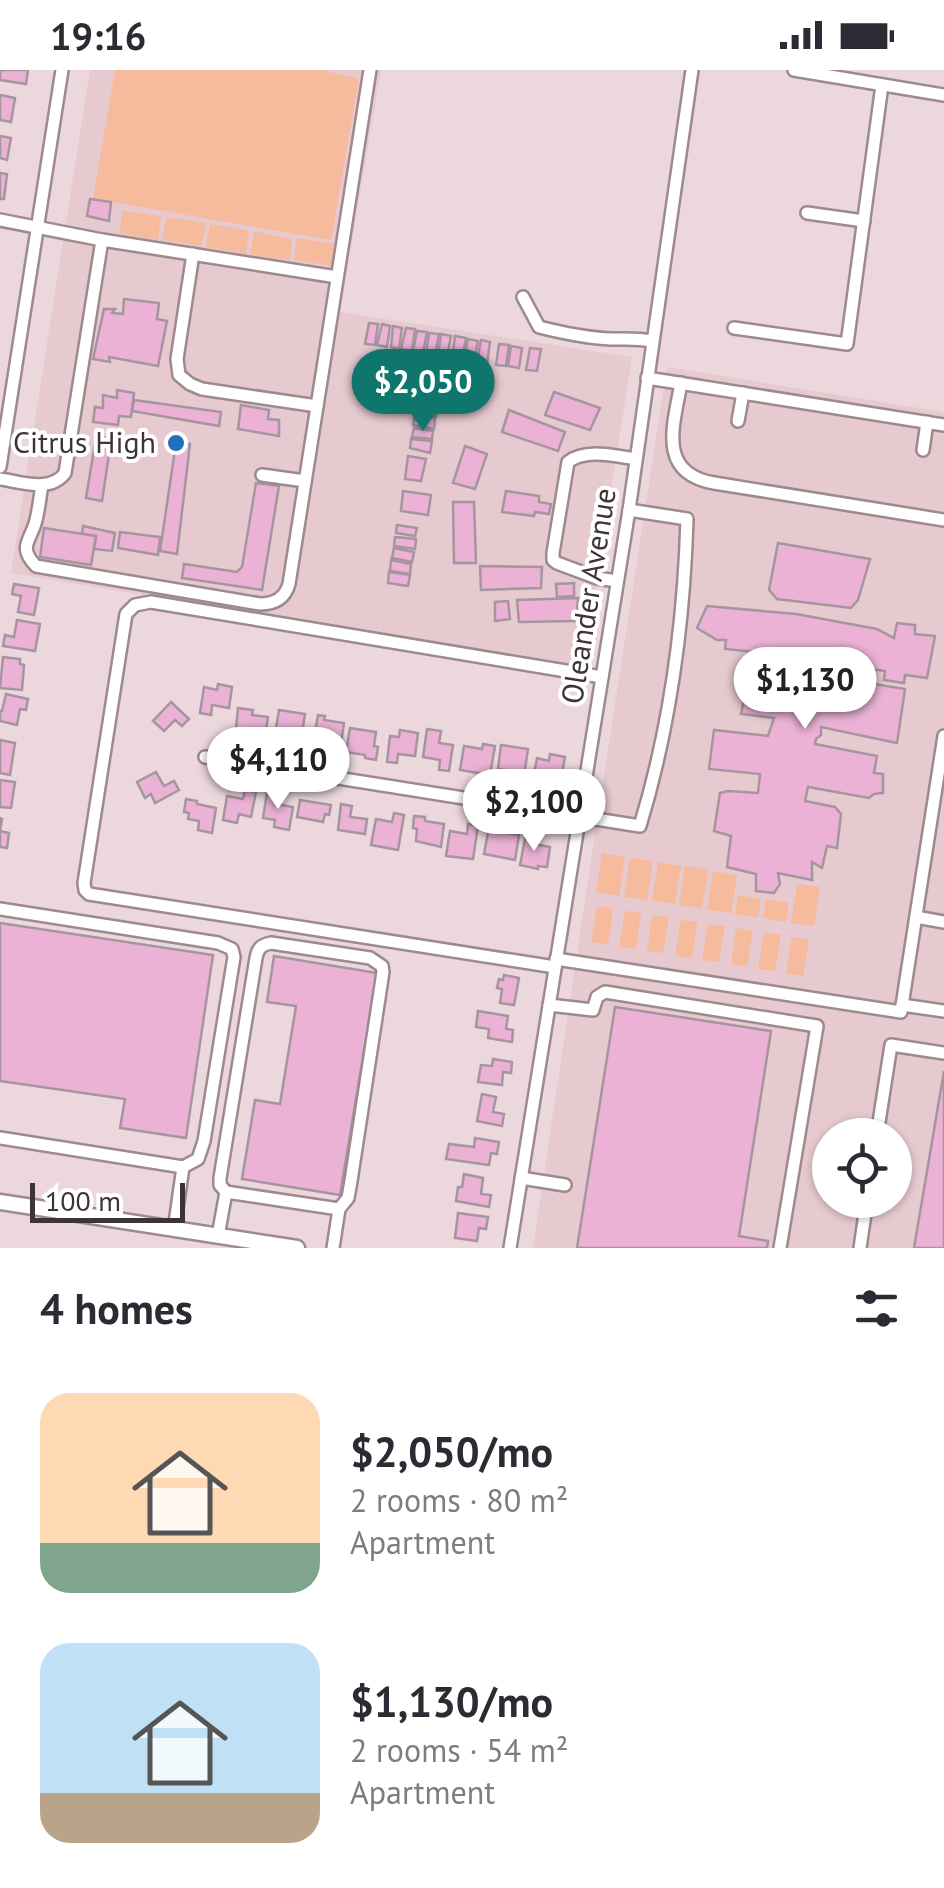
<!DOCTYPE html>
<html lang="en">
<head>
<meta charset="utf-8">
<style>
	body { margin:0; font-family:"PT Sans",sans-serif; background:#f2f2f3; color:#2b2b33; height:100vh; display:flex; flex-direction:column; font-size:38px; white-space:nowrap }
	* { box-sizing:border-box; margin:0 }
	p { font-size:32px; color:#7c7c81 }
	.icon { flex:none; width:55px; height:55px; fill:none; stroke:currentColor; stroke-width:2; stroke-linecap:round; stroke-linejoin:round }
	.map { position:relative; height:1178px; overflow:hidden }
	.panel { display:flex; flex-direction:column; background:#fff; flex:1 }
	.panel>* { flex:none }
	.controls { position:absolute; left:812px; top:1048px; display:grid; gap:20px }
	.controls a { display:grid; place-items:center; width:100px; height:100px; border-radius:50%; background:#fff; box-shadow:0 2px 8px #0004; font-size:50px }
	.scale { position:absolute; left:30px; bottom:25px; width:155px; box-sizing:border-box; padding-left:10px; border:5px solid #3c3435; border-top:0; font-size:28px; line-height:35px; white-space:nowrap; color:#3c3435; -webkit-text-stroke:8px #fff; paint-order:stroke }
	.price { position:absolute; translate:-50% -85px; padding:0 22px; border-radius:35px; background:#fff; color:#222; font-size:32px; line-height:65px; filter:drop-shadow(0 2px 5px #0008) }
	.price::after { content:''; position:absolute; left:50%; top:60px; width:30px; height:22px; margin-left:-15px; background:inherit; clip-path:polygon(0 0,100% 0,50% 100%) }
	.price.selected { background:#0f766e; color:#fff }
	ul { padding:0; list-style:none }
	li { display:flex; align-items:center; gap:30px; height:250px; padding:0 40px }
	li span { display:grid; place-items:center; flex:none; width:280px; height:200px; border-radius:30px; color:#555 }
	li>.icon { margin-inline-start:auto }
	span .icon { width:120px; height:120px; fill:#fffc; stroke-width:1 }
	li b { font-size:42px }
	h2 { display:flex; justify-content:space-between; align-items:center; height:120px; padding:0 40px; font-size:42px }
	.status { display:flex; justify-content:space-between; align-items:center; height:70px; padding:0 50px; background:#fff; direction:ltr }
	.status svg { height:28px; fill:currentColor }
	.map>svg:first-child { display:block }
</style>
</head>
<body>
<div class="status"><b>19:16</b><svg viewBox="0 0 49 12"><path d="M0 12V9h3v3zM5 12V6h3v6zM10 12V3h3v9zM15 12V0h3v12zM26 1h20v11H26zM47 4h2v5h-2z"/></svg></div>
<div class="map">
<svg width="944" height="1178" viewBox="0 0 944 1178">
	<rect width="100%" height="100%" fill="#ecd8dc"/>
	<g fill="#e6cad0" fill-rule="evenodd">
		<polygon points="90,0 381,0 340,242 632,287 583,598 11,503"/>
		<path d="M 667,297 L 944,342 L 944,1178 L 533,1178 L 596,757 ZM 830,1065 L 895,1065 L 895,1130 L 830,1130 Z"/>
	</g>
	<g fill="#f6ba9d">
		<polygon points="115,0 321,0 359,9 331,170 93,129"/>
		<polygon points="122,140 161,146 158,170 120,163"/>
		<polygon points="166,147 206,153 202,176 162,170"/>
		<polygon points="210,154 249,161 246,184 206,177"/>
		<polygon points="254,161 292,169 290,190 250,185"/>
		<polygon points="297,168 336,174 333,196 294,190"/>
		<polygon points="602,783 625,787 619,826 596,822"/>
		<polygon points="630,788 653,791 647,830 624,827"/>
		<polygon points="658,792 681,796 675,834 652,831"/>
		<polygon points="685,796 708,800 702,839 679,835"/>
		<polygon points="713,801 737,805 731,843 707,840"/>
		<polygon points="797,814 820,817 814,856 791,853"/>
		<polygon points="738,825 761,829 758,848 735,844"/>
		<polygon points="766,829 789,833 786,852 763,848"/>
		<polygon points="597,836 613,839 608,875 591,872"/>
		<polygon points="625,841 641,843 636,879 619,877"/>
		<polygon points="652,845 669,847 663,883 647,881"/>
		<polygon points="681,850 697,852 692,888 675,886"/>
		<polygon points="708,854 725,856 719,892 702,890"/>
		<polygon points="736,858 753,861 747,897 731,894"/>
		<polygon points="764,863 781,865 775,901 758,899"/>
		<polygon points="792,867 809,870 803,906 786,903"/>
	</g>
	<g fill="#ebb2d6" stroke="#a5959f" stroke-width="2.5">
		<polygon points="0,0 28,0 26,14 0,10"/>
		<polygon points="0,25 15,28 11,52 0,50"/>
		<polygon points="0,66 11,68 7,90 0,88"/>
		<polygon points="0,103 7,104 4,129 0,129"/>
		<polygon points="90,129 111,132 109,151 87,146"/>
		<polygon points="124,229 159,233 157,249 167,251 158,296 109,287 110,292 93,289 104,239 115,239 112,243 123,244"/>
		<polygon points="369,253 378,254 375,275 365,274"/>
		<polygon points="382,254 390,256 387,277 377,275"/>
		<polygon points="393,256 402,258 399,279 391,277"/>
		<polygon points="406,258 415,259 412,281 401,279"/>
		<polygon points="417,261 427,262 423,283 413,281"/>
		<polygon points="429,263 439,264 435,285 426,284"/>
		<polygon points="441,264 451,266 447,287 438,286"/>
		<polygon points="455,266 466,268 462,290 452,288"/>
		<polygon points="468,269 478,271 474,291 464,290"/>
		<polygon points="481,270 490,272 487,294 477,292"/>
		<polygon points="499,274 509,275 506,296 496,295"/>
		<polygon points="511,276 522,278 519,298 508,296"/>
		<polygon points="530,278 541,279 537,301 526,300"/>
		<polygon points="117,320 134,323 131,347 119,346 118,355 93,352 95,337 103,338 103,325 117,328"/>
		<polygon points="419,321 439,325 437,334 417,331"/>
		<polygon points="554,322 600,338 590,360 545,345"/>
		<polygon points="134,330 221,342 219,356 132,341"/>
		<polygon points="417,333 437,336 436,346 415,343"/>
		<polygon points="241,335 269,340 268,349 279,350 279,366 238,359"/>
		<polygon points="509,340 565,362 558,381 502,362"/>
		<polygon points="415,345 435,348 434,359 413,355"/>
		<polygon points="414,358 433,361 432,369 412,367"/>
		<polygon points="96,367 105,367 106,370 111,371 102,431 86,428"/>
		<polygon points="411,369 432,371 430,383 410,378"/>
		<polygon points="176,373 190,374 177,484 160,481"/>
		<polygon points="465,376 487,384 475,419 453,413"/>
		<polygon points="408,386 426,389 421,411 405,409"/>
		<polygon points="256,413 279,416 262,520 182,508 184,494 237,502 242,497"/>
		<polygon points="403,421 431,425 428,445 401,441"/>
		<polygon points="506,421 539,426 539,432 551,434 549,444 535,442 534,446 502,442"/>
		<polygon points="453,432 474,432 476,493 454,493"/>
		<polygon points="397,455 417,458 415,466 396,463"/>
		<polygon points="83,456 115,463 112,481 94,479 96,466 82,464"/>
		<polygon points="44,458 96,466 91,495 40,487"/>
		<polygon points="120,462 160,467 158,485 118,478"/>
		<polygon points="395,467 416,469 415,479 394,476"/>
		<polygon points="778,473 870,489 858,530 851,538 777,529 769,520"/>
		<polygon points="394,478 414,482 412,492 392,488"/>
		<polygon points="391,490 411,494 410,504 390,501"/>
		<polygon points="480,496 542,497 541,518 481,520"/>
		<polygon points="389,502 410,505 408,516 388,513"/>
		<polygon points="574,513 574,526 557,527 556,514"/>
		<polygon points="14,514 39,518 34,545 18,542 21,526 12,524"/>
		<polygon points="578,528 576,551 519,552 517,530"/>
		<polygon points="508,531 510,549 495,551 495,532"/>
		<polygon points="707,536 796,544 877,559 894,568 897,553 915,555 915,564 935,566 927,608 905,605 904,613 884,610 885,601 829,593 831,607 905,619 897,673 821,657 821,665 816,669 815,674 877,686 874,703 883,704 883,723 874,724 869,728 808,717 805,731 835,737 841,744 837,778 827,776 822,798 812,792 812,810 778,803 780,814 774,823 756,821 756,804 727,797 731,766 714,761 720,723 728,721 758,723 760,704 709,699 714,660 768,666 774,648 741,644 750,600 780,606 783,585 725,579 726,570 717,570 697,558"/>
		<polygon points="17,550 40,554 35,581 3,576 5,565 14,567"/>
		<polygon points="3,587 20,589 20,594 24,595 22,620 0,618"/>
		<polygon points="218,614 232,617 229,638 212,635 211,645 200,643 204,617 217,620"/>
		<polygon points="6,624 28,629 26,640 20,639 17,655 0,651 0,641 2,641"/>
		<polygon points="171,632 189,649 182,656 175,650 164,661 153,651"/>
		<polygon points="238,638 253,640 252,645 268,647 265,666 254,664 255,661 236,659"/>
		<polygon points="279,640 305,644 300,678 291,677 293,666 275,664"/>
		<polygon points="318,645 325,646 324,650 344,653 341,674 324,672 322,681 312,679"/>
		<polygon points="350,658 376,662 374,676 378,677 376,690 365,688 365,685 346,682"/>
		<polygon points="427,659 441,661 439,673 453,675 449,701 439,700 440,690 423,687"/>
		<polygon points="400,660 418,663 415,686 398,684 397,693 387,692 390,666 399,667"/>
		<polygon points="0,670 15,673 10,705 0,703"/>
		<polygon points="483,674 495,676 490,705 460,700 464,676 482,679"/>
		<polygon points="501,675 528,679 523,713 513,711 514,701 498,699"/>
		<polygon points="550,684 565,687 561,708 545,706 543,716 532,714 537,688 549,691"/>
		<polygon points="156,702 164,716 174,711 179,720 155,733 151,724 145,728 137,712"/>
		<polygon points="0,710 15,712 11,738 0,737"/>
		<polygon points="245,720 256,722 251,747 239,744 237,753 223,750 227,726 243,729"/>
		<polygon points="267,723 278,724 276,734 293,737 289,760 274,757 275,750 263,748"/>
		<polygon points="186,729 197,731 197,734 216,738 212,763 198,760 199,751 188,749 189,743 184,742"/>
		<polygon points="300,730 331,735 329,745 325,744 323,752 297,747"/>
		<polygon points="341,734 352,736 350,747 367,749 365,764 338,760"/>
		<polygon points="394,743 404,745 398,780 371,775 376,749 392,752"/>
		<polygon points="414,746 425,747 425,751 444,754 441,777 416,771 417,759 413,758"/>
		<polygon points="0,748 2,749 0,761 9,763 7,778 0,777"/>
		<polygon points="468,754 478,756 473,789 446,786 450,761 467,764"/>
		<polygon points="489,757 499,759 499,762 519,765 515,790 484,784"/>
		<polygon points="526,764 535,765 534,774 550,777 547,797 538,796 538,799 520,795"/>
		<polygon points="0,853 213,885 186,1068 120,1058 125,1029 0,1011"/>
		<polygon points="274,886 377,903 340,1125 242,1109 255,1030 280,1034 296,936 267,932"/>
		<polygon points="504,905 519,908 514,935 500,933 502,919 497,918 499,909 503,910"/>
		<polygon points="615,937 771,961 739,1166 768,1171 767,1178 577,1178"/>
		<polygon points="478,941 508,946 506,959 513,960 512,972 488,968 489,959 476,957"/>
		<polygon points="493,989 512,992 511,1003 503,1002 502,1015 478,1012 481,995 492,996"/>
		<polygon points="944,1001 944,1178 914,1178"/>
		<polygon points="482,1024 496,1027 493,1042 504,1044 502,1056 477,1051"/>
		<polygon points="475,1068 499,1072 497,1084 491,1083 489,1095 446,1089 449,1074 474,1077"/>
		<polygon points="464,1104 483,1108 481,1124 491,1125 489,1137 456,1131 458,1117 462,1117"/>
		<polygon points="458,1143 488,1147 486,1159 479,1158 477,1171 455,1168"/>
	</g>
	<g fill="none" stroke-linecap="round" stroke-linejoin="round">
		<g stroke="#9d8a8e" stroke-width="16">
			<g id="minor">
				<polyline points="794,0 944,25"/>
				<polyline points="807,143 864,151"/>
				<polyline points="0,150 102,170 337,207"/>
				<polyline points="193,184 177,289 179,305 190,314 202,319 317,336"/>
				<path d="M 523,227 L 539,257 C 563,263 586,268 611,269 C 626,269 637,268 652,271"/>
				<polyline points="734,258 847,274 882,15"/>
				<polyline points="647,308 944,355"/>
				<path d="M 681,313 C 674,354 656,403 714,413 L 944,450"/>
				<polyline points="738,351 743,323"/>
				<polyline points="923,380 927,352"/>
				<polyline points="0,397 62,0"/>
				<polyline points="262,405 305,411"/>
				<path d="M 0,409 C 22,412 50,423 65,403 L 102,170"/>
				<path d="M 42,415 C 40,426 39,438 36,450 C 31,471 17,476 36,496 L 260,534 C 275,534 285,528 289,514 L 370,0"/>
				<path d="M 617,511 L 597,508 L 557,493 L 553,490 L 553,483 L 568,392 C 586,378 615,386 636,389"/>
				<path d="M 205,687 L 640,756 C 670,657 684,552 687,449 L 629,440"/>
				<polyline points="0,839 218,873 232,879 234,887 204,1071 198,1089 183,1097 0,1068"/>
				<polyline points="916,847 944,852"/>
				<polyline points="556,889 901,942 944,666"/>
				<polyline points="555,897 89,824 85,820 84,813 126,544 135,535 151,532 602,607"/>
				<polyline points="549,935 593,940 597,927 605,922 817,956 780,1178"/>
				<polyline points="902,935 944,941"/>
				<polyline points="877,1065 891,975 944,983"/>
				<polyline points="521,1108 565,1115"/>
				<polyline points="174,1160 183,1097"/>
				<polyline points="218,1166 226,1122"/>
				<path d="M 333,1178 L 339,1139 L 348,1128 L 351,1111 L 383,902 L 382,896 L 370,888 L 271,873 C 261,875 258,878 256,888 L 220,1108 L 220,1115 L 226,1122 L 339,1139"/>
				<polyline points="510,1178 629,440 692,0"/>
				<polyline points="860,1178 867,1130"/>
			</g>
		</g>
		<g stroke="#9d8a8e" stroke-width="19">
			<polyline id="major" points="0,1132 297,1178"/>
		</g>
		<use href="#minor" stroke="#fff" stroke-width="11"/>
		<use href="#major" stroke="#fff" stroke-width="14"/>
	</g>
	<circle fill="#1f70be" stroke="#fff" stroke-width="4" cx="176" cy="373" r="10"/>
	<g text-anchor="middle" stroke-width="8" stroke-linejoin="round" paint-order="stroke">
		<g font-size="30" fill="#3c3435" stroke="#fff" text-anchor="end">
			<text x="156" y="383">Citrus High</text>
		</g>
		<g font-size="30" fill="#3c3435" stroke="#fff">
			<text transform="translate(589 526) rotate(-81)" y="10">Oleander Avenue</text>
		</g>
	</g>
</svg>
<div class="controls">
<a><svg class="icon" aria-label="locate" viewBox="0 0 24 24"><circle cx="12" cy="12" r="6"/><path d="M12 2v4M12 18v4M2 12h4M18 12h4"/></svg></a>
</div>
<div class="scale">100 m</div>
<b class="price selected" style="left:423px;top:364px">$2,050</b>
<b class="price" style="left:805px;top:662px">$1,130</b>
<b class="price" style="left:278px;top:742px">$4,110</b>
<b class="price" style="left:534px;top:784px">$2,100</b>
</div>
<section class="panel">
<h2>4 homes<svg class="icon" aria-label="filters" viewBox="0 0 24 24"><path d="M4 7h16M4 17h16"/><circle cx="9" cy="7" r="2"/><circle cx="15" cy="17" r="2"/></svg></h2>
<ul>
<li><span style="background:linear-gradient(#ffd9b3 75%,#7fa58c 0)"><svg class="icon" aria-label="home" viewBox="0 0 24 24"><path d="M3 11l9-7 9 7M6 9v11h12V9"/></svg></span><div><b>$2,050/mo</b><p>2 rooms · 80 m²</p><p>Apartment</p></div></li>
<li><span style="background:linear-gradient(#bfe0f5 75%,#b9a48a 0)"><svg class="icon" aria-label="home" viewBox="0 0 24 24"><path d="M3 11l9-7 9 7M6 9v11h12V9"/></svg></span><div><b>$1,130/mo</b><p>2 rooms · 54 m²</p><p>Apartment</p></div></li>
</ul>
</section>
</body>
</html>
